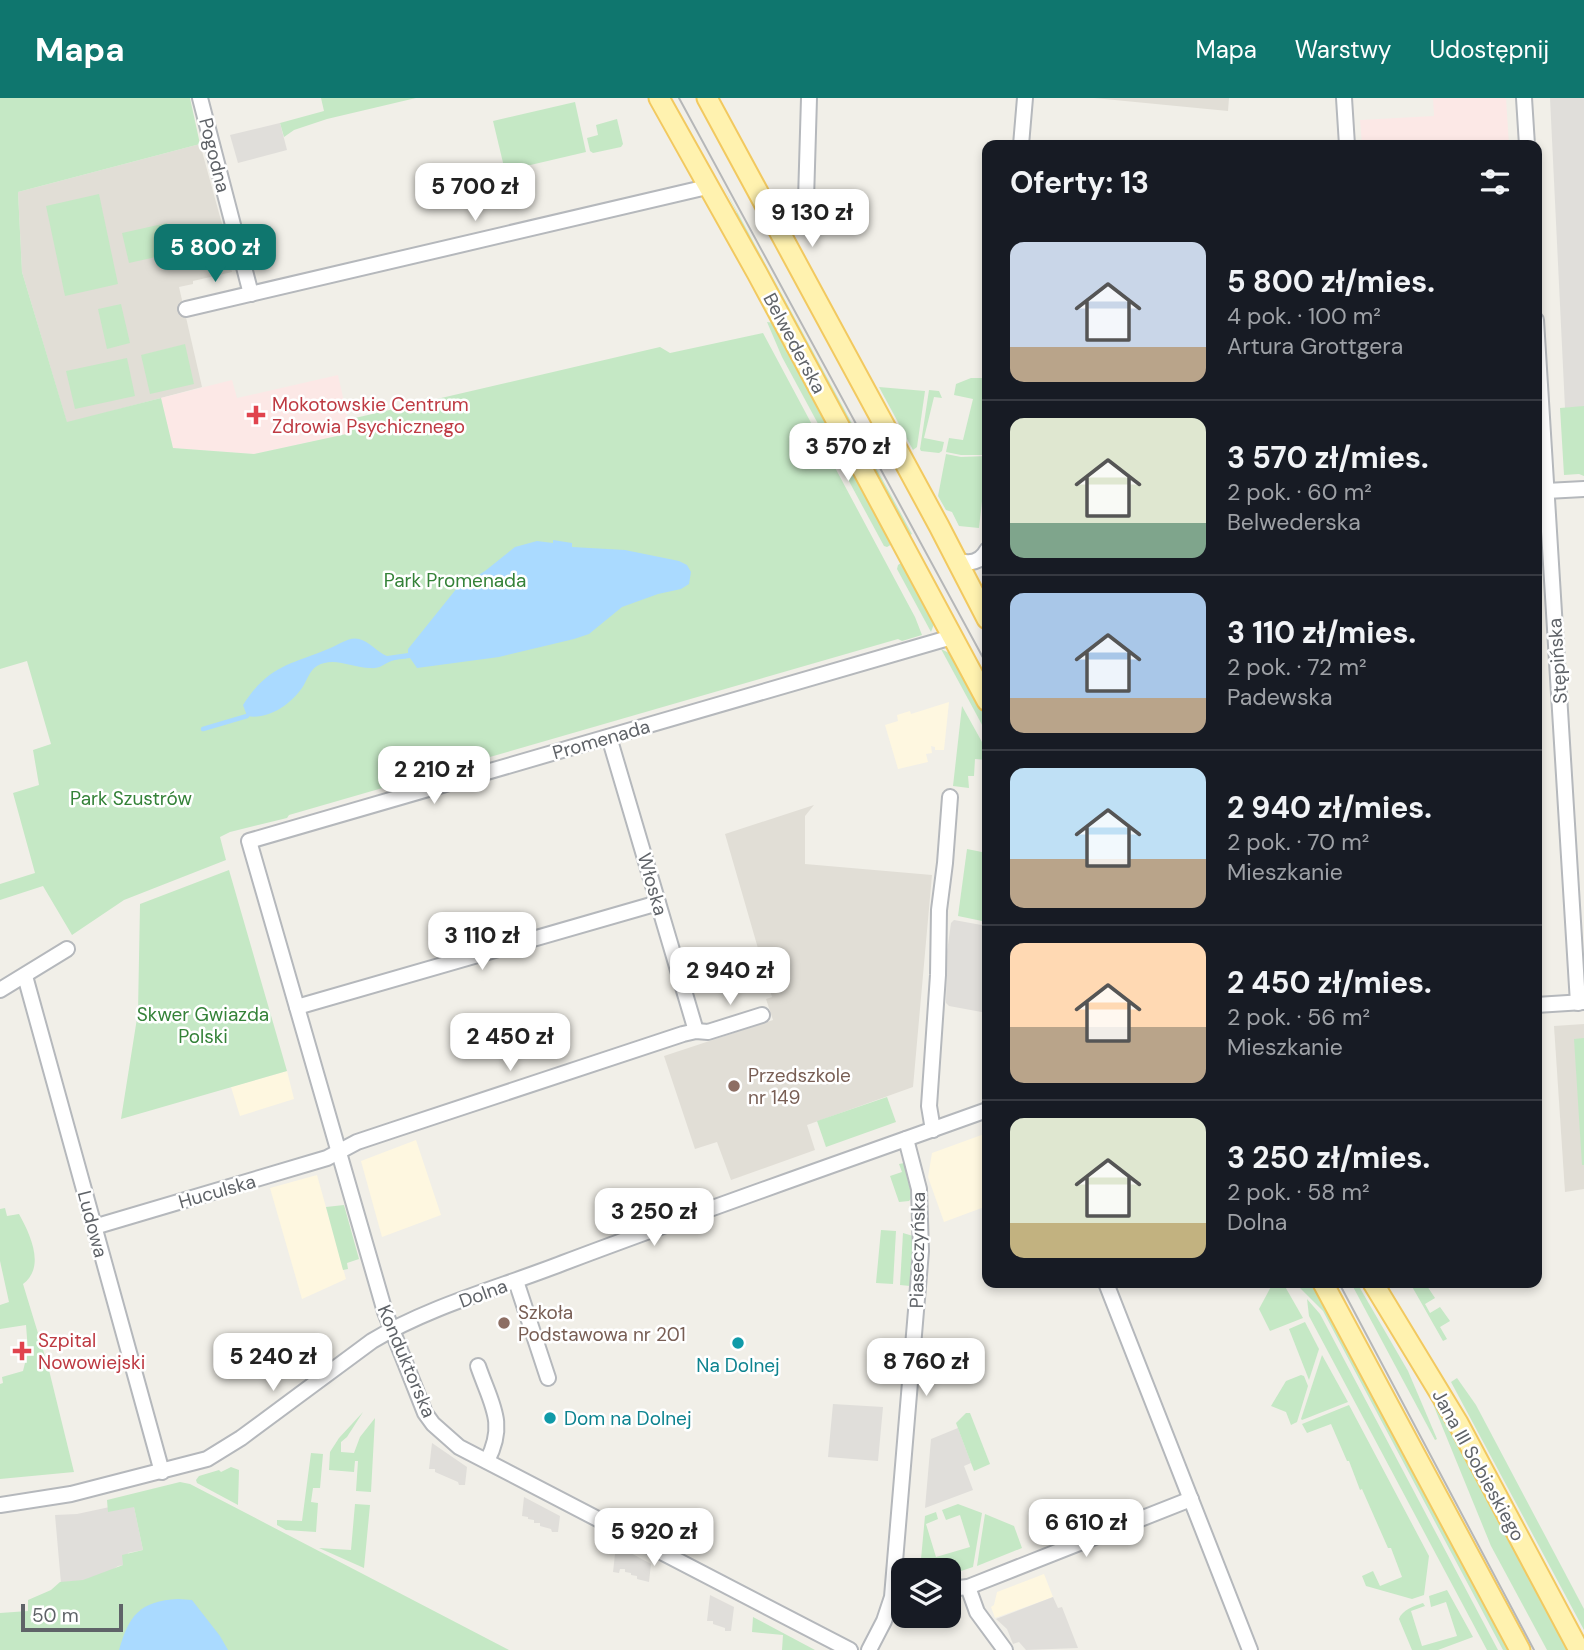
<!DOCTYPE html>
<html lang="pl">
<head>
<meta charset="utf-8">
<style>
	body { margin:0; font-family:"DM Sans",sans-serif; background:#242831; color:#f1f3f6; height:100vh; display:flex; flex-direction:column; font-size:26px; white-space:nowrap }
	* { box-sizing:border-box; margin:0 }
	p { font-size:23px; color:#9ea1a6 }
	.icon { flex:none; width:38px; height:38px; fill:none; stroke:currentColor; stroke-width:2; stroke-linecap:round; stroke-linejoin:round }
	.map { position:relative; flex:1; overflow:hidden }
	.side { position:absolute; left:982px; top:42px; width:560px; height:1148px; display:flex; flex-direction:column; background:#171b24; border-radius:14px; box-shadow:0 4px 10px #0003 }
	.side>* { flex:none }
	.buttons { position:absolute; left:891px; top:1460px; display:grid; gap:14px }
	.buttons a { display:grid; place-items:center; width:70px; height:70px; border-radius:14px; background:#171b24; box-shadow:0 4px 10px #0003; font-size:35px }
	.scale { position:absolute; left:21px; bottom:18px; width:102px; box-sizing:border-box; padding-left:7px; border:4px solid #5f6368; border-top:0; font-size:19px; line-height:24px; white-space:nowrap; color:#5f6368; -webkit-text-stroke:5px #fff; paint-order:stroke }
	.price { position:absolute; translate:-50% -60px; padding:0 16px; border-radius:14px; background:#fff; color:#222; font-size:23px; line-height:46px; filter:drop-shadow(0 2px 4px #0008) }
	.price::after { content:''; position:absolute; left:50%; top:42px; width:21px; height:16px; margin-left:-10px; background:inherit; clip-path:polygon(0 0,100% 0,50% 100%) }
	.price.selected { background:#0f766e; color:#fff }
	ul { padding:0; list-style:none }
	li { display:flex; align-items:center; gap:21px; height:175px; padding:0 28px }
	li+li { border-top:2px solid #363941 }
	li span { display:grid; place-items:center; flex:none; width:196px; height:140px; border-radius:14px; color:#555 }
	li>.icon { margin-inline-start:auto }
	span .icon { width:84px; height:84px; fill:#fffc; stroke-width:1 }
	li b { font-size:30px }
	h2 { display:flex; justify-content:space-between; align-items:center; height:84px; padding:0 28px; font-size:30px }
	header { display:flex; align-items:center; gap:42px; box-sizing:border-box; height:98px; padding:0 35px; background:#0f766e; color:#fff }
	header strong { font-size:33px }
	nav { display:flex; gap:38px; margin-inline-start:auto; font-size:24px }
	.map>svg:first-child { display:block }
</style>
</head>
<body>
<header>
<strong>Mapa</strong>
<nav><a>Mapa</a><a>Warstwy</a><a>Udostępnij</a></nav>
</header>
<div class="map">
<svg width="1584" height="1552" viewBox="0 0 1584 1552">
	<rect width="100%" height="100%" fill="#f1efe8"/>
	<g fill="#fef7e0">
		<polygon points="949,604 944,652 935,652 935,649 931,648 932,655 926,656 928,664 898,671 885,627 898,623 897,617 910,613 911,616"/>
		<polygon points="287,973 294,1001 240,1018 231,989"/>
		<polygon points="987,1035 987,1108 944,1124 928,1079 932,1055"/>
		<polygon points="416,1042 441,1117 382,1139 361,1063"/>
		<polygon points="317,1077 346,1181 302,1201 270,1090"/>
		<polygon points="1044,1476 1053,1499 995,1520 991,1509 994,1507 997,1494"/>
	</g>
	<g fill="#e0deda">
		<polygon points="1550,0 1584,0 1584,309 1565,310"/>
		<polygon points="280,25 287,52 238,65 230,37"/>
		<polygon points="954,822 987,828 987,915 949,908 946,905 947,854 951,825"/>
		<polygon points="833,1306 883,1309 878,1363 828,1359"/>
		<polygon points="958,1330 971,1365 964,1368 973,1392 925,1410 931,1341"/>
		<polygon points="432,1345 467,1369 465,1387 459,1387 458,1384 435,1374 435,1371 429,1371"/>
		<polygon points="524,1399 560,1418 558,1434 552,1434 551,1431 540,1428 540,1425 534,1425 534,1422 528,1421 528,1419 522,1418"/>
		<polygon points="133,1404 143,1452 128,1455 124,1467 118,1468 63,1508 55,1417 77,1416"/>
		<polygon points="616,1447 651,1466 649,1484 637,1481 637,1478 631,1477 631,1475 625,1474 625,1471 620,1471 619,1475 613,1474"/>
		<polygon points="710,1497 734,1509 731,1533 725,1533 725,1530 713,1526 713,1523 707,1523"/>
		<polygon points="1053,1499 1058,1510 1062,1509 1078,1550 1026,1552 1019,1544 1013,1546 1007,1531 996,1521"/>
	</g>
	<g fill="#e1ded6">
		<polygon points="1094,0 1229,0 1228,13"/>
		<polygon points="200,46 233,166 230,167 232,174 193,183 193,186 179,189 202,289 67,325 22,174 18,94"/>
		<polygon points="814,707 805,718 805,766 932,777 913,989 807,1027 815,1052 731,1082 717,1044 695,1051 664,958 773,922 766,901 772,899 725,736"/>
		<polygon points="1584,926 1584,1091 1565,1094 1554,928"/>
	</g>
	<g fill="#fce8e6">
		<polygon points="1433,0 1506,0 1509,47 1362,47 1360,22 1434,18"/>
		<polygon points="338,277 351,335 254,356 173,350 161,300 232,282 237,300"/>
	</g>
	<g fill="#c5e8c5">
		<polygon points="0,0 190,0 200,46 18,94 22,174 67,324 161,300 173,350 254,356 351,335 355,320 660,249 670,255 763,235 915,519 922,537 902,543 898,541 289,717 287,720 230,734 220,739 226,762 124,802 72,837 43,788 0,802 0,786 35,775 13,695 39,687 33,652 51,646 27,563 0,571"/>
		<polygon points="321,0 416,0 327,21 294,32 284,39 280,25 324,13"/>
		<polygon points="575,4 586,54 505,73 493,23"/>
		<polygon points="617,21 623,46 621,49 593,55 590,53 587,40 598,37 596,27"/>
		<polygon points="722,86 912,436 908,438 734,118 737,115"/>
		<polygon points="99,96 118,186 65,198 46,108"/>
		<polygon points="167,125 174,155 129,165 122,135"/>
		<polygon points="121,206 130,245 107,251 98,211"/>
		<polygon points="767,224 775,225 894,445 887,449 884,448 782,259"/>
		<polygon points="185,246 194,286 150,296 141,257"/>
		<polygon points="127,260 135,298 75,311 66,273"/>
		<polygon points="971,280 987,280 987,357 961,357 946,354 949,340 963,342 973,301 954,297 956,286"/>
		<polygon points="879,289 925,293 917,349 913,352"/>
		<polygon points="929,292 939,293 942,300 934,299 924,340 944,344 942,353 939,355 921,353 920,351"/>
		<polygon points="1584,308 1584,378 1579,376 1564,377 1560,310"/>
		<polygon points="946,356 961,359 987,358 979,430 959,428 952,414 946,412 938,398"/>
		<polygon points="904,463 932,519 934,526 931,534 897,471 898,467"/>
		<polygon points="941,551 953,557 987,620 987,636"/>
		<polygon points="962,608 987,653 987,662 975,661 974,678 968,678 969,690 953,688"/>
		<polygon points="967,751 987,755 987,824 958,818"/>
		<polygon points="229,772 287,973 121,1021 138,914 140,806"/>
		<polygon points="1584,940 1584,1067 1582,1067 1574,941"/>
		<polygon points="887,999 896,1024 826,1049 817,1023"/>
		<polygon points="904,1065 912,1099 909,1103 899,1104 890,1078 902,1074 899,1066"/>
		<polygon points="344,1107 359,1161 347,1165 348,1171 343,1172 326,1109"/>
		<path d="M 5,1110 L 7,1118 L 19,1116 C 30,1136 46,1169 23,1186 L 48,1268 L 74,1374 L 0,1381 L 0,1286 L 3,1285 L 2,1279 L 23,1273 L 28,1253 L 26,1227 L 0,1231 L 0,1207 L 9,1204 L 0,1163 L 0,1111 Z"/>
		<polygon points="881,1132 896,1133 893,1186 876,1185"/>
		<polygon points="903,1135 913,1138 910,1188 900,1187"/>
		<polygon points="1273,1185 1283,1185 1303,1220 1270,1233 1259,1211"/>
		<polygon points="1295,1185 1314,1185 1510,1552 1503,1552 1323,1213"/>
		<polygon points="1351,1185 1357,1185 1408,1273 1437,1341 1435,1342"/>
		<polygon points="1410,1185 1415,1190 1425,1185 1435,1200 1425,1206 1430,1215 1440,1209 1450,1223 1440,1229 1447,1241 1443,1243"/>
		<polygon points="1307,1201 1320,1216 1498,1552 1487,1552 1309,1218"/>
		<polygon points="1305,1224 1319,1251 1309,1282 1289,1231"/>
		<polygon points="1322,1257 1348,1304 1302,1322 1301,1321"/>
		<polygon points="1301,1277 1304,1278 1308,1288 1297,1324 1291,1327 1286,1314 1271,1308 1286,1283"/>
		<polygon points="1457,1280 1476,1307 1584,1511 1584,1532 1451,1284"/>
		<polygon points="1437,1304 1570,1552 1547,1552 1491,1448 1433,1306"/>
		<polygon points="1349,1307 1429,1458 1424,1497 1412,1501 1366,1488 1362,1478 1373,1473 1380,1488 1402,1479 1391,1450 1388,1450 1362,1391 1360,1392 1349,1363 1347,1363 1331,1326 1307,1335 1302,1326"/>
		<polygon points="363,1314 347,1339 341,1344 341,1354 354,1355 360,1339 375,1320 371,1394 356,1393 358,1363 355,1363 354,1374 329,1372 330,1354 339,1340"/>
		<polygon points="966,1315 970,1315 990,1366 974,1373 956,1325"/>
		<polygon points="311,1355 323,1356 320,1390 313,1390 311,1404 318,1405 316,1434 286,1432 277,1427 277,1422 302,1423"/>
		<polygon points="231,1369 239,1372 238,1407 197,1385 196,1382 199,1378 219,1372 221,1374"/>
		<polygon points="180,1384 190,1386 509,1552 0,1552 0,1515 28,1513 28,1502 51,1492 60,1484 83,1482 123,1467 122,1457 143,1452 134,1409 108,1414 107,1402"/>
		<polygon points="355,1406 370,1407 364,1470 319,1450 351,1452"/>
		<polygon points="958,1406 982,1415 973,1469 949,1477 948,1472 920,1472 925,1418 936,1414 938,1421 926,1426 936,1459 970,1449 960,1417 946,1422 942,1412"/>
		<polygon points="985,1416 1014,1428 1022,1450 977,1468"/>
		<path d="M 1447,1492 L 1473,1539 L 1438,1552 L 1412,1552 L 1399,1521 C 1402,1512 1414,1508 1423,1505 L 1425,1508 L 1411,1513 L 1422,1548 L 1457,1538 L 1446,1504 L 1431,1509 L 1429,1498 Z"/>
		<polygon points="753,1519 815,1552 782,1552 783,1537 752,1534"/>
	</g>
	<g fill="#aadaff">
		<path d="M 553,442 L 572,445 L 572,449 L 625,452 L 679,463 L 687,467 L 691,474 L 689,486 L 681,491 L 658,496 L 622,509 L 589,536 L 574,541 L 499,559 L 417,570 L 410,560 C 404,561 395,561 389,564 C 383,567 379,571 370,570 C 352,570 334,558 317,568 C 309,573 307,583 302,590 C 290,607 268,622 247,618 L 243,607 C 268,568 289,567 328,551 C 337,548 349,538 359,541 C 369,543 377,554 387,558 L 408,555 L 408,551 L 457,490 L 485,473 L 515,449 L 537,443 L 553,445 Z"/>
		<path d="M 178,1501 L 192,1502 L 220,1538 L 228,1552 L 119,1552 C 129,1517 140,1503 178,1501 Z"/>
	</g>
	<g fill="none" stroke-linecap="round" stroke-linejoin="round">
		<polyline stroke="#aadaff" stroke-width="4.5" points="203,631 247,618"/>
		<g stroke="#b5b8bc" stroke-width="18">
			<g id="minor">
				<polyline points="200,0 251,196"/>
				<polyline points="1344,0 1347,47"/>
				<polyline points="1524,0 1527,47"/>
				<polyline points="1021,47 1025,0"/>
				<path d="M 774,123 C 789,123 799,116 806,102 L 809,0"/>
				<polyline points="186,211 707,89"/>
				<polyline points="1536,222 1578,905"/>
				<polyline points="1546,393 1584,391"/>
				<path d="M 957,462 C 970,467 981,464 987,452"/>
				<polyline points="609,639 696,933"/>
				<polyline points="25,878 162,1374"/>
				<polyline points="0,892 67,851"/>
				<polyline points="1536,907 1584,904"/>
				<polyline points="297,909 658,805"/>
				<polyline points="933,1032 929,1008 938,877 939,812 945,765 950,699"/>
				<polyline points="94,1129 327,1060 357,1044 393,1032 683,936 696,933 708,934 762,917"/>
				<polyline points="516,1183 548,1280"/>
				<polyline points="1106,1185 1250,1552"/>
				<path d="M 478,1268 C 491,1306 507,1325 487,1363"/>
				<path d="M 0,1407 L 71,1396 L 207,1361 L 241,1340 L 372,1243 C 430,1208 499,1190 563,1165 C 703,1112 845,1063 987,1012"/>
				<polyline points="968,1489 977,1514 1005,1552"/>
				<polyline points="948,1491 968,1489 1191,1401"/>
				<polyline points="850,1552 459,1349 433,1326 425,1315 385,1214 249,743 952,539"/>
				<polyline points="869,1552 884,1523 892,1499 921,1153 919,1091 906,1041"/>
			</g>
		</g>
		<g stroke="#f2c960" stroke-width="23">
			<g id="major">
				<polyline points="659,0 757,175 987,603"/>
				<polyline points="707,0 939,428 987,521"/>
				<polyline points="1323,1185 1520,1552"/>
				<polyline points="1373,1185 1458,1325 1579,1552"/>
			</g>
		</g>
		<use href="#minor" stroke="#fff" stroke-width="14"/>
		<use href="#major" stroke="#fff2af" stroke-width="19"/>
		<g stroke="#b6b7b8" stroke-width="2">
			<polyline points="679,0 987,567"/>
			<polyline points="1339,1185 1534,1552"/>
		</g>
	</g>
	<g fill="#e0444e" stroke="#fff" stroke-width="2.5">
		<path d="M252.5 306.5h7v7h7v7h-7v7h-7v-7h-7v-7h7z"/>
		<path d="M18.5 1242.5h7v7h7v7h-7v7h-7v-7h-7v-7h7z"/>
	</g>
	<g fill="#8d6e63" stroke="#fff" stroke-width="2.5">
		<circle cx="734" cy="988" r="7"/>
		<circle cx="504" cy="1225" r="7"/>
	</g>
	<g fill="#0f9aa8" stroke="#fff" stroke-width="2.5">
		<circle cx="738" cy="1245" r="7"/>
		<circle cx="550" cy="1320" r="7"/>
	</g>
	<g text-anchor="middle" stroke-width="5" stroke-linejoin="round" paint-order="stroke">
		<g font-size="19" fill="#5f6368" stroke="#fff">
			<text transform="translate(215 57) rotate(76)" y="7">Pogodna</text>
			<text transform="translate(795 245) rotate(62)" y="7">Belwederska</text>
			<text transform="translate(1557 563) rotate(-94)" y="7">Stępińska</text>
			<text transform="translate(601 641) rotate(-16)" y="7">Promenada</text>
			<text transform="translate(653 786) rotate(74)" y="7">Włoska</text>
			<text transform="translate(217 1093) rotate(-16)" y="7">Huculska</text>
			<text transform="translate(93 1126) rotate(75)" y="7">Ludowa</text>
			<text transform="translate(917 1152) rotate(-89)" y="7">Piaseczyńska</text>
			<text transform="translate(483 1195) rotate(-20)" y="7">Dolna</text>
			<text transform="translate(407 1263) rotate(67)" y="7">Konduktorska</text>
			<text transform="translate(1479 1367) rotate(61)" y="7">Jana III Sobieskiego</text>
		</g>
		<g font-size="19" fill="#be3a42" stroke="#fff" text-anchor="start">
			<text x="272" y="313">Mokotowskie Centrum<tspan x="272" dy="22">Zdrowia Psychicznego</tspan></text>
			<text x="38" y="1249">Szpital<tspan x="38" dy="22">Nowowiejski</tspan></text>
		</g>
		<g font-size="19" fill="#348238" stroke="#fff">
			<text x="455" y="489">Park Promenada</text>
			<text x="131" y="707">Park Szustrów</text>
			<text x="203" y="923">Skwer Gwiazda<tspan x="203" dy="22">Polski</tspan></text>
		</g>
		<g font-size="19" fill="#785e54" stroke="#fff" text-anchor="start">
			<text x="748" y="984">Przedszkole<tspan x="748" dy="22">nr 149</tspan></text>
			<text x="518" y="1221">Szkoła<tspan x="518" dy="22">Podstawowa nr 201</tspan></text>
		</g>
		<g font-size="19" fill="#0d838f" stroke="#fff">
			<text x="738" y="1274">Na Dolnej</text>
			<text x="564" y="1327" text-anchor="start">Dom na Dolnej</text>
		</g>
	</g>
</svg>
<div class="buttons">
<a><svg class="icon" aria-label="layers" viewBox="0 0 24 24"><path d="M12 4l9 5-9 5-9-5zM3 14l9 5 9-5"/></svg></a>
</div>
<div class="scale">50 m</div>
<b class="price" style="left:475px;top:125px">5 700 zł</b>
<b class="price" style="left:812px;top:151px">9 130 zł</b>
<b class="price selected" style="left:215px;top:186px">5 800 zł</b>
<b class="price" style="left:848px;top:385px">3 570 zł</b>
<b class="price" style="left:434px;top:708px">2 210 zł</b>
<b class="price" style="left:482px;top:874px">3 110 zł</b>
<b class="price" style="left:730px;top:909px">2 940 zł</b>
<b class="price" style="left:510px;top:975px">2 450 zł</b>
<b class="price" style="left:654px;top:1150px">3 250 zł</b>
<b class="price" style="left:273px;top:1295px">5 240 zł</b>
<b class="price" style="left:926px;top:1300px">8 760 zł</b>
<b class="price" style="left:1086px;top:1461px">6 610 zł</b>
<b class="price" style="left:654px;top:1470px">5 920 zł</b>
<section class="side">
<h2>Oferty: 13<svg class="icon" aria-label="filters" viewBox="0 0 24 24"><path d="M4 7h16M4 17h16"/><circle cx="9" cy="7" r="2"/><circle cx="15" cy="17" r="2"/></svg></h2>
<ul>
<li><span style="background:linear-gradient(#c9d6e8 75%,#b9a48a 0)"><svg class="icon" aria-label="home" viewBox="0 0 24 24"><path d="M3 11l9-7 9 7M6 9v11h12V9"/></svg></span><div><b>5 800 zł/mies.</b><p>4 pok. · 100 m²</p><p>Artura Grottgera</p></div></li>
<li><span style="background:linear-gradient(#dfe7d0 75%,#7fa58c 0)"><svg class="icon" aria-label="home" viewBox="0 0 24 24"><path d="M3 11l9-7 9 7M6 9v11h12V9"/></svg></span><div><b>3 570 zł/mies.</b><p>2 pok. · 60 m²</p><p>Belwederska</p></div></li>
<li><span style="background:linear-gradient(#a9c7e8 75%,#b9a48a 0)"><svg class="icon" aria-label="home" viewBox="0 0 24 24"><path d="M3 11l9-7 9 7M6 9v11h12V9"/></svg></span><div><b>3 110 zł/mies.</b><p>2 pok. · 72 m²</p><p>Padewska</p></div></li>
<li><span style="background:linear-gradient(#bfe0f5 65%,#b9a48a 0)"><svg class="icon" aria-label="home" viewBox="0 0 24 24"><path d="M3 11l9-7 9 7M6 9v11h12V9"/></svg></span><div><b>2 940 zł/mies.</b><p>2 pok. · 70 m²</p><p>Mieszkanie</p></div></li>
<li><span style="background:linear-gradient(#ffd9b3 60%,#b9a48a 0)"><svg class="icon" aria-label="home" viewBox="0 0 24 24"><path d="M3 11l9-7 9 7M6 9v11h12V9"/></svg></span><div><b>2 450 zł/mies.</b><p>2 pok. · 56 m²</p><p>Mieszkanie</p></div></li>
<li><span style="background:linear-gradient(#dfe7d0 75%,#c2b280 0)"><svg class="icon" aria-label="home" viewBox="0 0 24 24"><path d="M3 11l9-7 9 7M6 9v11h12V9"/></svg></span><div><b>3 250 zł/mies.</b><p>2 pok. · 58 m²</p><p>Dolna</p></div></li>
</ul>
</section>
</div>
</body>
</html>
